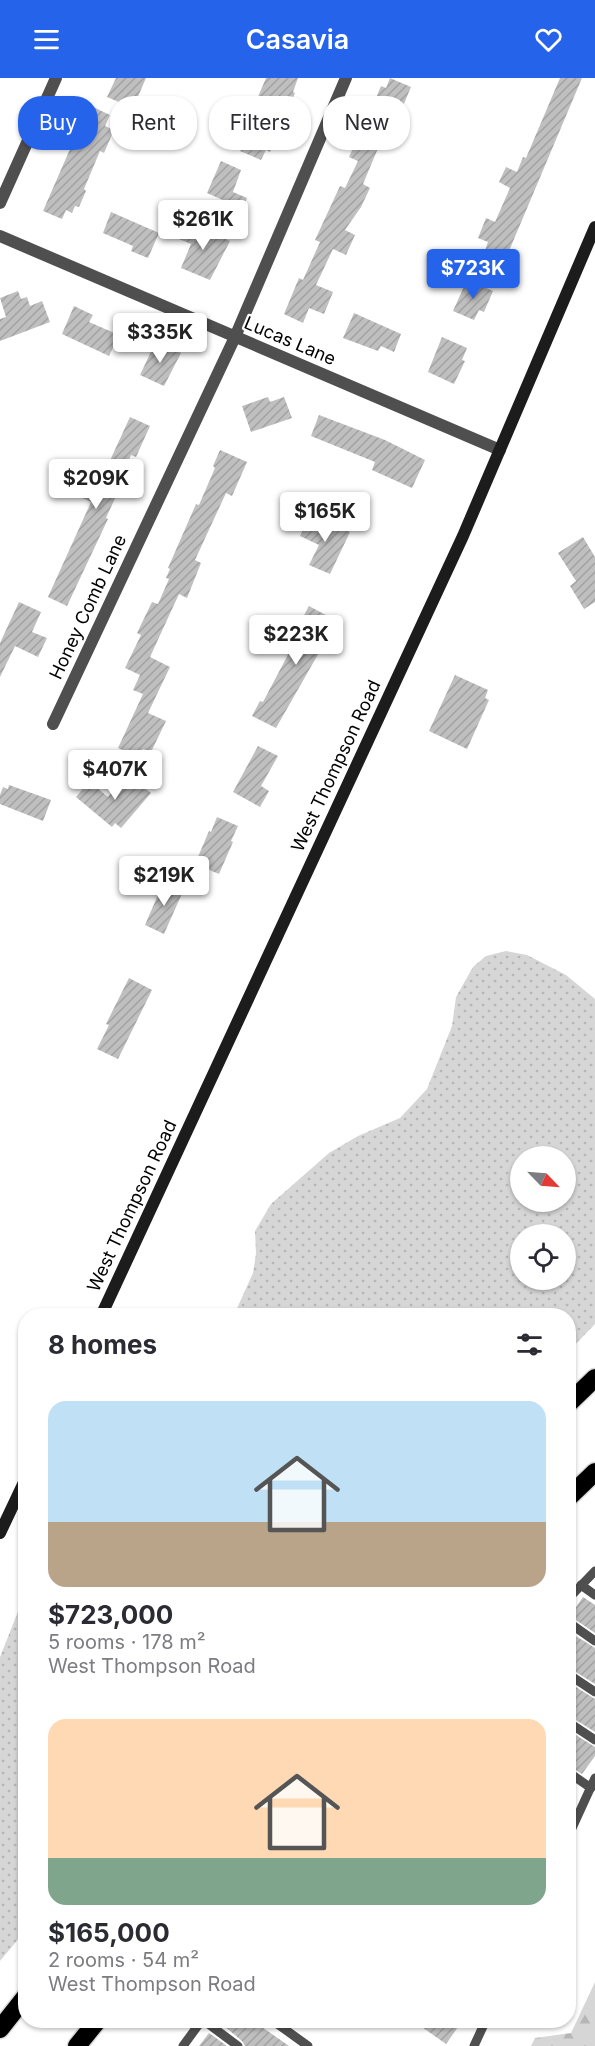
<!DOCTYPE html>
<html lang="en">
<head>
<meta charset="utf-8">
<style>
	body { margin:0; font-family:Inter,sans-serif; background:#f7f7f7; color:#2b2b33; height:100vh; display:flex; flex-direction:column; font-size:22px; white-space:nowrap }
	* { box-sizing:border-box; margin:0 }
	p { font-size:20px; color:#7c7c81 }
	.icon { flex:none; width:33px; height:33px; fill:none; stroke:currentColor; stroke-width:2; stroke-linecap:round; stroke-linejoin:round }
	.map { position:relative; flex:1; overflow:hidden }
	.drawer { position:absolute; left:18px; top:1230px; width:558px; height:720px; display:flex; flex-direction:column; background:#fff; border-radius:24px; box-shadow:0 2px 4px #0004 }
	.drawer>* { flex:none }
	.hud { position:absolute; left:18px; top:18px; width:560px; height:54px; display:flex; gap:12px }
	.needle { width:39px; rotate:115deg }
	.fabs { position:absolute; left:510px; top:1068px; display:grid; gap:12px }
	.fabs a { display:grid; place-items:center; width:66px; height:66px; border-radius:50%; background:#fff; box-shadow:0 2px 4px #0004; font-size:30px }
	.price { position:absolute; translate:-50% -51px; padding:0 14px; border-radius:6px; background:#fff; color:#222; font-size:20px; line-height:39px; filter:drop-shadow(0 2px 3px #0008) }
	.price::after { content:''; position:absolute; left:50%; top:36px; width:18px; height:14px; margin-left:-9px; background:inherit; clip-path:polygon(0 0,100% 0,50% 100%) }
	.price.selected { background:#2563eb; color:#fff }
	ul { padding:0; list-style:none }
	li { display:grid; align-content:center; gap:12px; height:318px; padding:0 30px }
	li span { display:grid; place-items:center; height:186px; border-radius:18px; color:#555 }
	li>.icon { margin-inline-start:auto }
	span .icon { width:108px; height:108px; fill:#fffc; stroke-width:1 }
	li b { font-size:26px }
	h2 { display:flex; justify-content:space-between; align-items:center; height:72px; padding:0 30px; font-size:26px }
	.pill { padding:0 21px; border-radius:24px; background:#fff; box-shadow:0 2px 4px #0004; font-size:21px; line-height:54px }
	.pill.selected { background:#2563eb; color:#fff }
	header { display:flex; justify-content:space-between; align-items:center; height:78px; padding:0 30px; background:#2563eb; color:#fff; font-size:27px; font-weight:600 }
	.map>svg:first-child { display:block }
</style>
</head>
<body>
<header><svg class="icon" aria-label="menu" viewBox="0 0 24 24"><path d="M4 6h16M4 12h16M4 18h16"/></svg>Casavia<svg class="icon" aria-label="heart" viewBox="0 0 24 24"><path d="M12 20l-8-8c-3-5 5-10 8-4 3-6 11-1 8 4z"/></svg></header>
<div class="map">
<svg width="595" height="1968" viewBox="0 0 595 1968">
	<defs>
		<pattern id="grass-dots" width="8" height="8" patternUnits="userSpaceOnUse" patternTransform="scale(1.5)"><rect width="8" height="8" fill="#d6d6d6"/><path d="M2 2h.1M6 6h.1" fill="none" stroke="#b6b6b6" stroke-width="1.8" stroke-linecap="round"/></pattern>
		<pattern id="forest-firs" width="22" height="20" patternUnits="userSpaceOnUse" patternTransform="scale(1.5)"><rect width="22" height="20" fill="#d6d6d6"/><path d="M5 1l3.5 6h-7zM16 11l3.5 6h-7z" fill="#b6b6b6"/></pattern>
		<pattern id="building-hatch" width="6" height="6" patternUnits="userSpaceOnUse" patternTransform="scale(1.5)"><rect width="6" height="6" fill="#bfbfbf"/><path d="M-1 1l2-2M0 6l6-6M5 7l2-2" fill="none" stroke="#a2a2a2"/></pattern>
	</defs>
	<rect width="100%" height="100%" fill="#fff"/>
	<g fill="url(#grass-dots)" fill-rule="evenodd">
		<path d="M 506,873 L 527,877 L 566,897 L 595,921 L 595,1246 L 569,1273 L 568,1238 L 234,1237 L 253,1195 L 256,1176 L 255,1153 L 271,1126 L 329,1075 L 358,1058 L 400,1040 L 427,1011 L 452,948 L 456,919 L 473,889 L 486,878 ZM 520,1078 L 566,1078 L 566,1124 L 520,1124 ZM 520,1156 L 566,1156 L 566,1202 L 520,1202 Z"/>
		<polygon points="25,1516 25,1853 0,1883 0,1579"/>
	</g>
	<polygon fill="url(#forest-firs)" points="595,1904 595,1968 531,1968 535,1960 571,1955"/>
	<g fill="url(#building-hatch)">
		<polygon points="116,0 146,0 133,30 107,19"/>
		<polygon points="266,0 298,0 293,14 295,15 270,74 266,72 261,82 240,73 260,28 255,26"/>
		<polygon points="390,0 411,9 398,40 392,37 363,106 370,110 361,129 345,152 355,157 346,177 333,171 316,207 333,214 324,236 309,230 303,245 284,236 299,200 303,202 320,164 315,162 340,108 345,110 358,83 349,79 364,45 365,46 381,8 386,10"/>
		<polygon points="560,0 582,0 503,187 483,178 488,164 478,160 486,140 495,144 510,110 499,104 506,89 517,94 523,79 526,80"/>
		<polygon points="91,28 110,37 105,48 114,52 104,75 100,73 84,111 86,113 79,129 75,128 72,135 66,132 62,141 43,133 84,39"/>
		<polygon points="221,83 241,92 233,114 247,120 240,137 222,129 225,123 207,115"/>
		<polygon points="111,134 159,155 148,180 131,173 133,168 103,155"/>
		<polygon points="185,146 198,152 199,149 230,163 210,202 181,190 191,166 179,161"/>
		<polygon points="467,202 493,213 484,234 479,232 474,242 453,233"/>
		<polygon points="18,213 21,221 27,219 30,228 42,223 50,244 0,263 0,241 6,239 0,220"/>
		<polygon points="74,228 93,237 89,244 119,257 109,278 62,256"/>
		<polygon points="354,235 401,256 394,274 381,268 378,273 343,260"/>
		<polygon points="442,259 467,270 462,282 465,283 454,306 428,294"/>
		<polygon points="156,263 181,275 164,308 140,297"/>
		<polygon points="268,319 270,324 284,319 292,340 251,354 242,328"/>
		<polygon points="319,337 385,362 425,382 412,410 372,392 375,384 311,358"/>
		<polygon points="130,339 150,348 136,379 131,377 117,409 119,410 117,416 106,440 108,441 67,528 48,519 91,424 68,413 76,396 95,405 104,387 107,389"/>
		<polygon points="220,372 247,384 232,418 226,415 195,482 201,485 187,520 179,516 150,579 170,589 148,635 166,643 151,674 143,671 139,679 118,670 143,616 133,612 140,597 125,590 141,557 137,555 152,524 158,526 169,501 166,500 170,491 168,490 196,426 199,427 215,390 213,388"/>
		<polygon points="310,438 350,454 330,496 309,487 319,467 300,458"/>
		<polygon points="583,459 595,479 595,524 584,531 570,508 576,503 558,475"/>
		<polygon points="19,524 41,534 32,554 47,560 38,579 15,568 0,599 0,565"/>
		<polygon points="309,528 337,543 276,650 252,638 260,623 263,624 291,571 287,569"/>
		<polygon points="455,597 488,612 485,620 489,622 467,671 429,653"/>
		<polygon points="258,668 278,678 261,708 269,713 260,729 233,714"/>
		<polygon points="127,696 151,715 121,750 115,745 112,749 76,719 89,703 108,719"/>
		<polygon points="9,707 51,722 43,743 0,726 0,717 3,709 8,711"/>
		<polygon points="217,739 238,748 231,763 233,764 219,796 195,786 209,753 211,754"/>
		<polygon points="164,803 184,811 164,856 145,847"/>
		<polygon points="129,900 152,912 118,981 97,971 109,947 106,946"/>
		<polygon points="583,1519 595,1527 595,1555 570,1538"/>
		<polygon points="568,1553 595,1570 595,1606 568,1589"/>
		<polygon points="568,1604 595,1621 595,1654 568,1637"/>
		<polygon points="568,1652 595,1669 595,1678 582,1696 568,1687"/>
		<polygon points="217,1942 252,1942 289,1968 245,1968 242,1963"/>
		<polygon points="412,1942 463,1942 446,1966"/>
		<polygon points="209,1955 227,1968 199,1968"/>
	</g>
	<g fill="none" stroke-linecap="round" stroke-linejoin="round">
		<g stroke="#dbdbdb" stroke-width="21">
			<g id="highway">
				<polyline points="568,1326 595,1300"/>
				<polyline points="568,1420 595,1394"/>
				<polyline points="0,1951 26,1918"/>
				<polyline points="77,1968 98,1942"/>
			</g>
		</g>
		<g stroke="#4f4f4f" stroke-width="9">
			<polyline points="581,1507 595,1517"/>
			<polyline points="568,1521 595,1493"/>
			<polyline points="568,1544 595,1563"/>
			<polyline points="568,1596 595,1614"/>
			<polyline points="568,1644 595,1662"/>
			<polyline points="568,1694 591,1710"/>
			<polyline points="568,1759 595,1700"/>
			<polyline points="203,1942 238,1968"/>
			<polyline points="272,1942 308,1968"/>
			<polyline points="183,1968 202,1942"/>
			<polyline points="474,1968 486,1942"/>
		</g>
		<g stroke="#4f4f4f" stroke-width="12">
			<polyline points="0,125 56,0"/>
			<polyline points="0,158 500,372"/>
			<polyline points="53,646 235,259 346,0"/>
		</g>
		<g stroke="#1c1c1c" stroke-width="12">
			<polyline points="101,1238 463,458 595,149"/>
			<polyline points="0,1455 26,1400"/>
		</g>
		<use href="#highway" stroke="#000" stroke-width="18"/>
	</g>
	<g text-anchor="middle" stroke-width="4.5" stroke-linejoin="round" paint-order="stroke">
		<g font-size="18" fill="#000" stroke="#fff">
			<text transform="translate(290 263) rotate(23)" y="6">Lucas Lane</text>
			<text transform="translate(88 529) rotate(-65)" y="6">Honey Comb Lane</text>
			<text transform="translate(336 688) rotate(-65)" y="6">West Thompson Road</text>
			<text transform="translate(132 1128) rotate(-65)" y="6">West Thompson Road</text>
		</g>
	</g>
</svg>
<div class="fabs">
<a><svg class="needle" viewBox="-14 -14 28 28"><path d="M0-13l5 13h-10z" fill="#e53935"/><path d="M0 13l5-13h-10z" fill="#7c7c81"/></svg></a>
<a><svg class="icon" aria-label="locate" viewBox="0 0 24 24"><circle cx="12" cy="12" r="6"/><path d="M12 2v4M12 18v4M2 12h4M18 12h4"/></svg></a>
</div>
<b class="price" style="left:203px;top:173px">$261K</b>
<b class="price selected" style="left:473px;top:222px">$723K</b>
<b class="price" style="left:160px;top:286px">$335K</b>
<b class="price" style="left:96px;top:432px">$209K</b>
<b class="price" style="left:325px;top:465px">$165K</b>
<b class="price" style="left:296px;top:588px">$223K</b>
<b class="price" style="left:115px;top:723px">$407K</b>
<b class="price" style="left:164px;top:829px">$219K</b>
<div class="hud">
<a class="pill selected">Buy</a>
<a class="pill">Rent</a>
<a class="pill">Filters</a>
<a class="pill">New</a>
</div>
<section class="drawer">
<h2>8 homes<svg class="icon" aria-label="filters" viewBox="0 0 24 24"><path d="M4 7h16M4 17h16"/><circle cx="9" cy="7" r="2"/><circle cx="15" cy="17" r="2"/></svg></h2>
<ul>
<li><span style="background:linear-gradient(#bfe0f5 65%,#b9a48a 0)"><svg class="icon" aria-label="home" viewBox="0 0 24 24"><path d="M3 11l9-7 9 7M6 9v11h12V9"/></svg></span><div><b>$723,000</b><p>5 rooms · 178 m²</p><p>West Thompson Road</p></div></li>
<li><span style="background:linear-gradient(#ffd9b3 75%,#7fa58c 0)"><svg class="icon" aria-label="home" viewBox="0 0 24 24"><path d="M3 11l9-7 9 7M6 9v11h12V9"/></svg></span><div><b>$165,000</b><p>2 rooms · 54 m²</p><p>West Thompson Road</p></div></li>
</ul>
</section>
</div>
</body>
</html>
